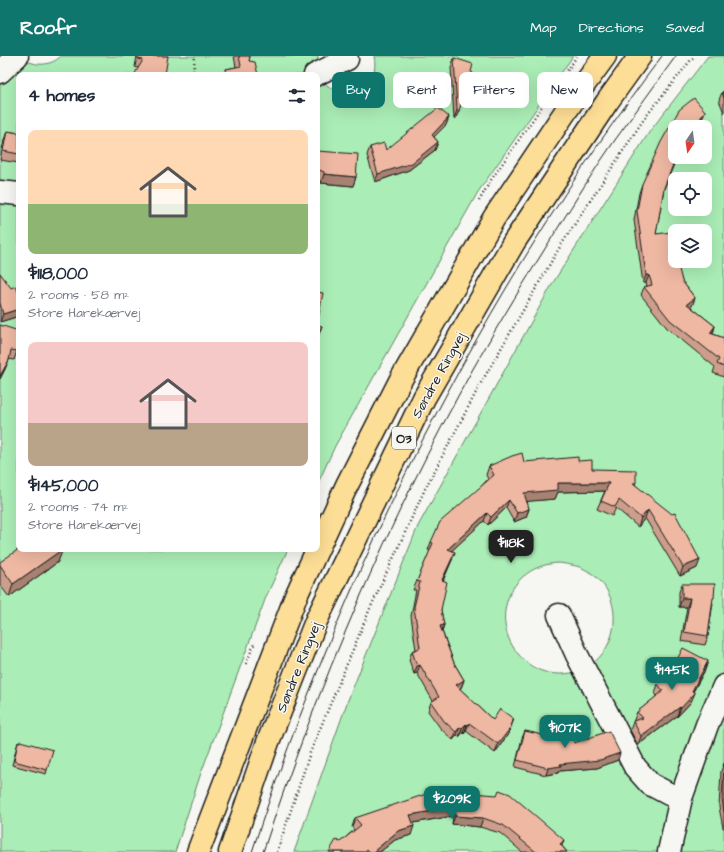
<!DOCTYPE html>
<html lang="en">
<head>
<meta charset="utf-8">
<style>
	body { margin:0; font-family:"Architects Daughter",sans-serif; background:#f6f6f7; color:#1f2937; height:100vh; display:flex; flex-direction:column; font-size:15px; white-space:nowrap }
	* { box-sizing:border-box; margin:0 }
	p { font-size:13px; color:#747a83 }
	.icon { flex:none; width:22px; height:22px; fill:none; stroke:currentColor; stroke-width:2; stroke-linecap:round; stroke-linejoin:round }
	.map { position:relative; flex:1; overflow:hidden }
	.drawer { position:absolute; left:16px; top:16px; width:304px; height:480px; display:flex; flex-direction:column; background:#fff; border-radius:8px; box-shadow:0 4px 16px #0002 }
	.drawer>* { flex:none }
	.top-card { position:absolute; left:332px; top:16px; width:332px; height:36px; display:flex; gap:8px }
	.needle { width:26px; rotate:193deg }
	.buttons { position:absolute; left:668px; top:64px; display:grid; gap:8px }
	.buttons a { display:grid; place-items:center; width:44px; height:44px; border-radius:8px; background:#fff; box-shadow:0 4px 16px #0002; font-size:20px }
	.price { position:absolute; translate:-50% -34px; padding:0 9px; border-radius:8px; background:#0f766e; color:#fff; font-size:13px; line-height:26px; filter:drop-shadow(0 1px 2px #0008) }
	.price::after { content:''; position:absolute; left:50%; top:24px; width:12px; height:9px; margin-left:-6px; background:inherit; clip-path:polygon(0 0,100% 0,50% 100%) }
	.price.active { background:#222; color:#fff }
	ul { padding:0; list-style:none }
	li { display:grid; align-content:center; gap:8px; height:212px; padding:0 12px }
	li span { display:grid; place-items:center; height:124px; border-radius:8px; color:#555 }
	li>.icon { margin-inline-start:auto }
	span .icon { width:72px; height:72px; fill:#fffc; stroke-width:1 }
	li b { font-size:17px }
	h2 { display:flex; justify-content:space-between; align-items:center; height:48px; padding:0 12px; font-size:17px }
	.tag { padding:0 14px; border-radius:8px; background:#fff; box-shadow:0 4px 16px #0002; font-size:14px; line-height:36px }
	.tag.active { background:#0f766e; color:#fff }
	header { display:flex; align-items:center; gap:24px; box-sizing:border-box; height:56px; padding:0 20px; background:#0f766e; color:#fff }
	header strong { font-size:19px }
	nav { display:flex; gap:22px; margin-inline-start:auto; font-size:14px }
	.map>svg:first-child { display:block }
</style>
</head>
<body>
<header>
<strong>Roofr</strong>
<nav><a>Map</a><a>Directions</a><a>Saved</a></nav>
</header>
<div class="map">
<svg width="724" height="796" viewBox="0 0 724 796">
	<rect width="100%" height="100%" fill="#f6f6f2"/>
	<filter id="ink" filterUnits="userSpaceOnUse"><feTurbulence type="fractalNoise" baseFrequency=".025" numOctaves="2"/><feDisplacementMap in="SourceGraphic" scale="8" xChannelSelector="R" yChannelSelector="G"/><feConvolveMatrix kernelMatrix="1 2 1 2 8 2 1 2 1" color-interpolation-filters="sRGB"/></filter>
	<g filter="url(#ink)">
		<g fill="#abedb6" stroke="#648469" fill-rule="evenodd">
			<path d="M 0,0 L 21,0 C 32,11 50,11 61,0 L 318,0 C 311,50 384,46 374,0 L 573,0 L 478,136 L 335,390 L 317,429 L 317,19 L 19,19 L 19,493 L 288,493 L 266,541 L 200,720 L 175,796 L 0,796 Z"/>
			<path d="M 708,0 L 724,0 L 724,796 L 294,796 L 348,644 L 418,470 L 554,225 L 650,75 ZM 675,71 L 705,71 L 705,101 L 675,101 ZM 675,123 L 705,123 L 705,153 L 675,153 ZM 675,175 L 705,175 L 705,205 L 675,205 ZM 559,507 C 566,508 573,509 580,511 C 635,534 620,618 560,618 C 546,618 533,613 524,604 C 486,569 507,509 559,507 Z"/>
		</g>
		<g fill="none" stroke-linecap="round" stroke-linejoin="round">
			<g stroke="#1c1c1c" stroke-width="25">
				<g id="street">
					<polyline points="0,16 17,0"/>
					<polyline points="315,19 347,3"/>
					<polyline points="0,136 19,138"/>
					<polyline points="559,559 577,599 635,711 650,728 669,738 681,742"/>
					<polyline points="669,796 681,742 707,669 724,630"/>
				</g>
			</g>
			<g stroke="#1c1c1c" stroke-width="25">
				<g id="primary">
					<polyline points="198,796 296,540 347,429 400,325 494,162 578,37 605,0"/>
					<polyline points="230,796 268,686 316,565 424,342 514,186 607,46 640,0"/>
				</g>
			</g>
			<g stroke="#1c1c1c" stroke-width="2.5" stroke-dasharray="1 3" stroke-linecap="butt">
				<polyline points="193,19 195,0"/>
				<polyline points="563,21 577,0"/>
				<polyline points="479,145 491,124 554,33"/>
				<polyline points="246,608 255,586"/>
				<polyline points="277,796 310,697 369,555 425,433 481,327 561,189 644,63 694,0"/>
			</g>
			<use href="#street" stroke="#f6f6f2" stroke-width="22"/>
			<use href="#primary" stroke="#fdde96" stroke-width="22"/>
			<g stroke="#1c1c1c" stroke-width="1">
				<path d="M 252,796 C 344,513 482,238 662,0"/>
				<path d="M 263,796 C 318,629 388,465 474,311 C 500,265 528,220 556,175 C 575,145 594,114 615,84 C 635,56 656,28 676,0"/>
			</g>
		</g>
		<g fill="#cd9e8b" stroke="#1c1c1c">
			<polygon points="137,0 168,0 138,12 135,11"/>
			<polygon points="234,0 250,0 249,5 258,19 224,19 226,13 236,11"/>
			<polygon points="454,2 471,16 468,35 465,44 462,44 455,64 454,63 451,11"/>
			<polygon points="724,35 724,57 719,44 722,36"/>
			<polygon points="449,61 446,69 434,81 438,86 435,94 409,114 375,126 367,99 370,91 386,94"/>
			<polygon points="702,64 675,101 677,101 664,133 656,178 675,205 682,225 695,242 692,250 691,251 715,270 713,278 724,282 724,321 713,317 715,311 667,272 641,239 644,231 647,230 646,227 643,227 634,164 639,137 642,128"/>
			<polygon points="7,75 19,77 19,107 0,104 4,84"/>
			<polygon points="317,95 356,121 353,130 321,127 321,125 317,123"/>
			<polygon points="0,217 19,260 0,266"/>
			<polygon points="0,270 17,295 14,304 9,303 5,313 0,323"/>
			<polygon points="578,405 592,413 636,427 635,428 697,512 680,520 645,462 638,471 616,452 612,460 597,453 605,435 558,436 555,443 527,445 529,453 526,461 514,466 506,452 488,469 484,465 452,494 452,504 443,525 441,554 444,569 442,575 454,607 464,624 461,632 460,633 493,664 514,663 508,678 495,697 466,675 464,678 463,676 459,681 457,679 453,684 441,673 428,655 431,646 433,645 417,617 414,618 409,604 412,595 416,594 411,560 416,534 413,534 430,495 428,494 431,486 488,423 486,419 489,410 524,406"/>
			<polygon points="58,506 9,541 0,529 0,509"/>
			<polygon points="682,528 713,547 708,580 705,589 681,585 687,551 679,551 679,536"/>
			<polygon points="708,605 705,614 693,636 691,646 677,661 677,660 638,689 630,674 637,656 657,640 655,637 658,628"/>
			<polygon points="525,675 574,687 618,704 597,712 559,715 558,717 546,719 515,711 522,682"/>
			<polygon points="18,686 47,714 46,718 12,709"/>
			<polygon points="724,707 724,772 723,772 719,751 721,715"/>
			<polygon points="473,737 562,790 567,796 522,796 500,777 480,771 452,768 453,760 413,767 411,779 395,784 380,796 329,796 354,774 352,771 355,762 436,741"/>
		</g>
		<g fill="#a78171" stroke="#1c1c1c">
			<polygon points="457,54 459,55 455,64 454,63"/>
			<polygon points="705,55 702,64 697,71 695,71"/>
			<polygon points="449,61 446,69 429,86 432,79"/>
			<polygon points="438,86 435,94 409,114 375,126 378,118"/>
			<polygon points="324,118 356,121 353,130 321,127"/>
			<polygon points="646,219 649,219 646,227 643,227"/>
			<polygon points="695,242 692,250 684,256 687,248"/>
			<polygon points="19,253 19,260 0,266 3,258"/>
			<polygon points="322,270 319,278 317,282 317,279"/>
			<polygon points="715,270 712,279 710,277"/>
			<polygon points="9,304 5,313 0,323 0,320"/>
			<polygon points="558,427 609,427 606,435 558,436 555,443 521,446 524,437"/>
			<polygon points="509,444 506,452 488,469 491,461"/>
			<polygon points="529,453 526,461 514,466 517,457"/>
			<polygon points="648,454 645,462 638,471 641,462"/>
			<polygon points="487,457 484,465 445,501 448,493"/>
			<polygon points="63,493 58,506 9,541 13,528"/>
			<polygon points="455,496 452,504 439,533 442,524"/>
			<polygon points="700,504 697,512 680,520 683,511"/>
			<polygon points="682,542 690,542 687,551 679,551"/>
			<polygon points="444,569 441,577 440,570"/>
			<polygon points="708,605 705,614 689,643 695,637 691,646 677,661 681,652 692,635"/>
			<polygon points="420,609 417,617 414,618 417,610"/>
			<polygon points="464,624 461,632 452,638 456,629"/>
			<polygon points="680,651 677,660 638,689 641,680"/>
			<polygon points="514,663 508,678 495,697 498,688"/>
			<polygon points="469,667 466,675 464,678 467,669"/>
			<polygon points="466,668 463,676 459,681 462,672"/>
			<polygon points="460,671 457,679 453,684 456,676"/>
			<polygon points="620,697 618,704 597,712 559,715 558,717 546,719 548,712 560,708"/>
			<polygon points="456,751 453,760 407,768 410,759"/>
			<polygon points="455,760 483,762 480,771 452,768"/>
			<polygon points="414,770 411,779 395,784 380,796 373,796 398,775"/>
			<polygon points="564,784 561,793 560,788"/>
		</g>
		<g fill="#eeb8a2" stroke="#1c1c1c">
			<polygon points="138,0 168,0 165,19 134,19 143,4 138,3"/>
			<polygon points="239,0 250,0 249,5 255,6 258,19 227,19 226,13 241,10"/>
			<polygon points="454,2 473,8 471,16 473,17 468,35 465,35 459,55 457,54"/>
			<polygon points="724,35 724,42 722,36"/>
			<polygon points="694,42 705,55 695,71 675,71 675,101 676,101 664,132 656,178 672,176 675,197 675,205 677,205 682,225 695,242 687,248 715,270 710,277 724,282 724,311 717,308 719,303 670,264 644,231 652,229 649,219 646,219 637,155 642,128 661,86 679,54"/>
			<polygon points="438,52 449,61 432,79 438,86 412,107 378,118 370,91 384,87 386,94"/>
			<polygon points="7,75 19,77 19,98 3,95"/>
			<polygon points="317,95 358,98 356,121 324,118 324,116 317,113"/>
			<polygon points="0,217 11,232 16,230 19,239 19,253 3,258 0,247"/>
			<polygon points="317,236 323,237 317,269 322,270 317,279"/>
			<polygon points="0,269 19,275 19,287 17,295 11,294 9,304 0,320"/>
			<polygon points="522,397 524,406 578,401 578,405 592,404 592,413 636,414 636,427 633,427 672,458 675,457 700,504 683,511 648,454 641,462 619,444 615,451 601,445 609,427 558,427 558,434 524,437 529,453 517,457 509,444 491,461 487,457 448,493 455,496 442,524 447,526 441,554 444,569 440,570 454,607 464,624 456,629 493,664 500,653 514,663 510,669 512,670 498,688 469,667 467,669 466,668 462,672 460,671 456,676 444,665 431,646 439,641 420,609 417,610 412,595 420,592 414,551 420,526 417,525 433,487 431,486 440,466 494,419 489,410 512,400"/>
			<polygon points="19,493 63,493 13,528 0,509 0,506"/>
			<polygon points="682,528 715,528 714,542 713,542 708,580 684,576 690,542 682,542"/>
			<polygon points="683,592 708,605 692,635 695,637 681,652 680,651 641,680 633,665 643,662 637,656 663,635 658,628 671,615"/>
			<polygon points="525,675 547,680 573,678 574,687 609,675 620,697 600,704 560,708 561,710 548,712 517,704"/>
			<polygon points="20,685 53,694 47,714 14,705 18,686 19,687"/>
			<polygon points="724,709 724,756 722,743"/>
			<polygon points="473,734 473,737 497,739 499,734 510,738 564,784 560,788 567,796 536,796 503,769 483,762 455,760 456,751 410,759 414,770 398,775 373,796 370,796 367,793 365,796 329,796 336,784 340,786 361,769 355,762 435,735 436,741"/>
		</g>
	</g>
	<g text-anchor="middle" stroke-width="3" stroke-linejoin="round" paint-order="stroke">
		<rect fill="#f6f6f2" stroke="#5d5d5c" stroke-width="1" x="392" y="371" width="24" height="22" rx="3"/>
		<g font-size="13" font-weight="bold" fill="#1c1c1c">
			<text x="404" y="387">O3</text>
		</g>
		<g font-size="14" fill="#1c1c1c" stroke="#f6f6f2">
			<text transform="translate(438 319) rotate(-61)" y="5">Søndre Ringvej</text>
			<text transform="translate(298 611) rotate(-68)" y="5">Søndre Ringvej</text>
		</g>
	</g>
</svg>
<div class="buttons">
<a><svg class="needle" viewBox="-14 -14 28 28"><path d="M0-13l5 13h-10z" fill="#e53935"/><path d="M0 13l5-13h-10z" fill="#747a83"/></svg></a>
<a><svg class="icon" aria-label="locate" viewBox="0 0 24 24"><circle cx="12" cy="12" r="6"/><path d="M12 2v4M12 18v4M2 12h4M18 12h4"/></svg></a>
<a><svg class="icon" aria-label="layers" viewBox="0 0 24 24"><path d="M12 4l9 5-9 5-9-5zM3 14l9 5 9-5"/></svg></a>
</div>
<b class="price active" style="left:511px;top:508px">$118K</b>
<b class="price" style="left:672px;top:635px">$145K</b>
<b class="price" style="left:565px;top:693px">$107K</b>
<b class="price" style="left:452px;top:764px">$209K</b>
<div class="top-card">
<a class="tag active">Buy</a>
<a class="tag">Rent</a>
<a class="tag">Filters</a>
<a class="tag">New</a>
</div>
<section class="drawer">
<h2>4 homes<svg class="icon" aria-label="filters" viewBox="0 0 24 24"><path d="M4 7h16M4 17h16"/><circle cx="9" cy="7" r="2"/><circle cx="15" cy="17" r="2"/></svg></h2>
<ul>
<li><span style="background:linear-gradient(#ffd9b3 60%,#8fb573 0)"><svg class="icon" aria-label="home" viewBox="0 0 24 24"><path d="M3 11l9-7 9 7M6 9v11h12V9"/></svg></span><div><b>$118,000</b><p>2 rooms · 58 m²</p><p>Store Harekærvej</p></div></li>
<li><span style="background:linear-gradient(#f6c9c9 65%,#b9a48a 0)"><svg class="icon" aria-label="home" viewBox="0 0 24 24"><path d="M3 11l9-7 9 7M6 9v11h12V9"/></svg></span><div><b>$145,000</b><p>2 rooms · 74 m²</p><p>Store Harekærvej</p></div></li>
</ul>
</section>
</div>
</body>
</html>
